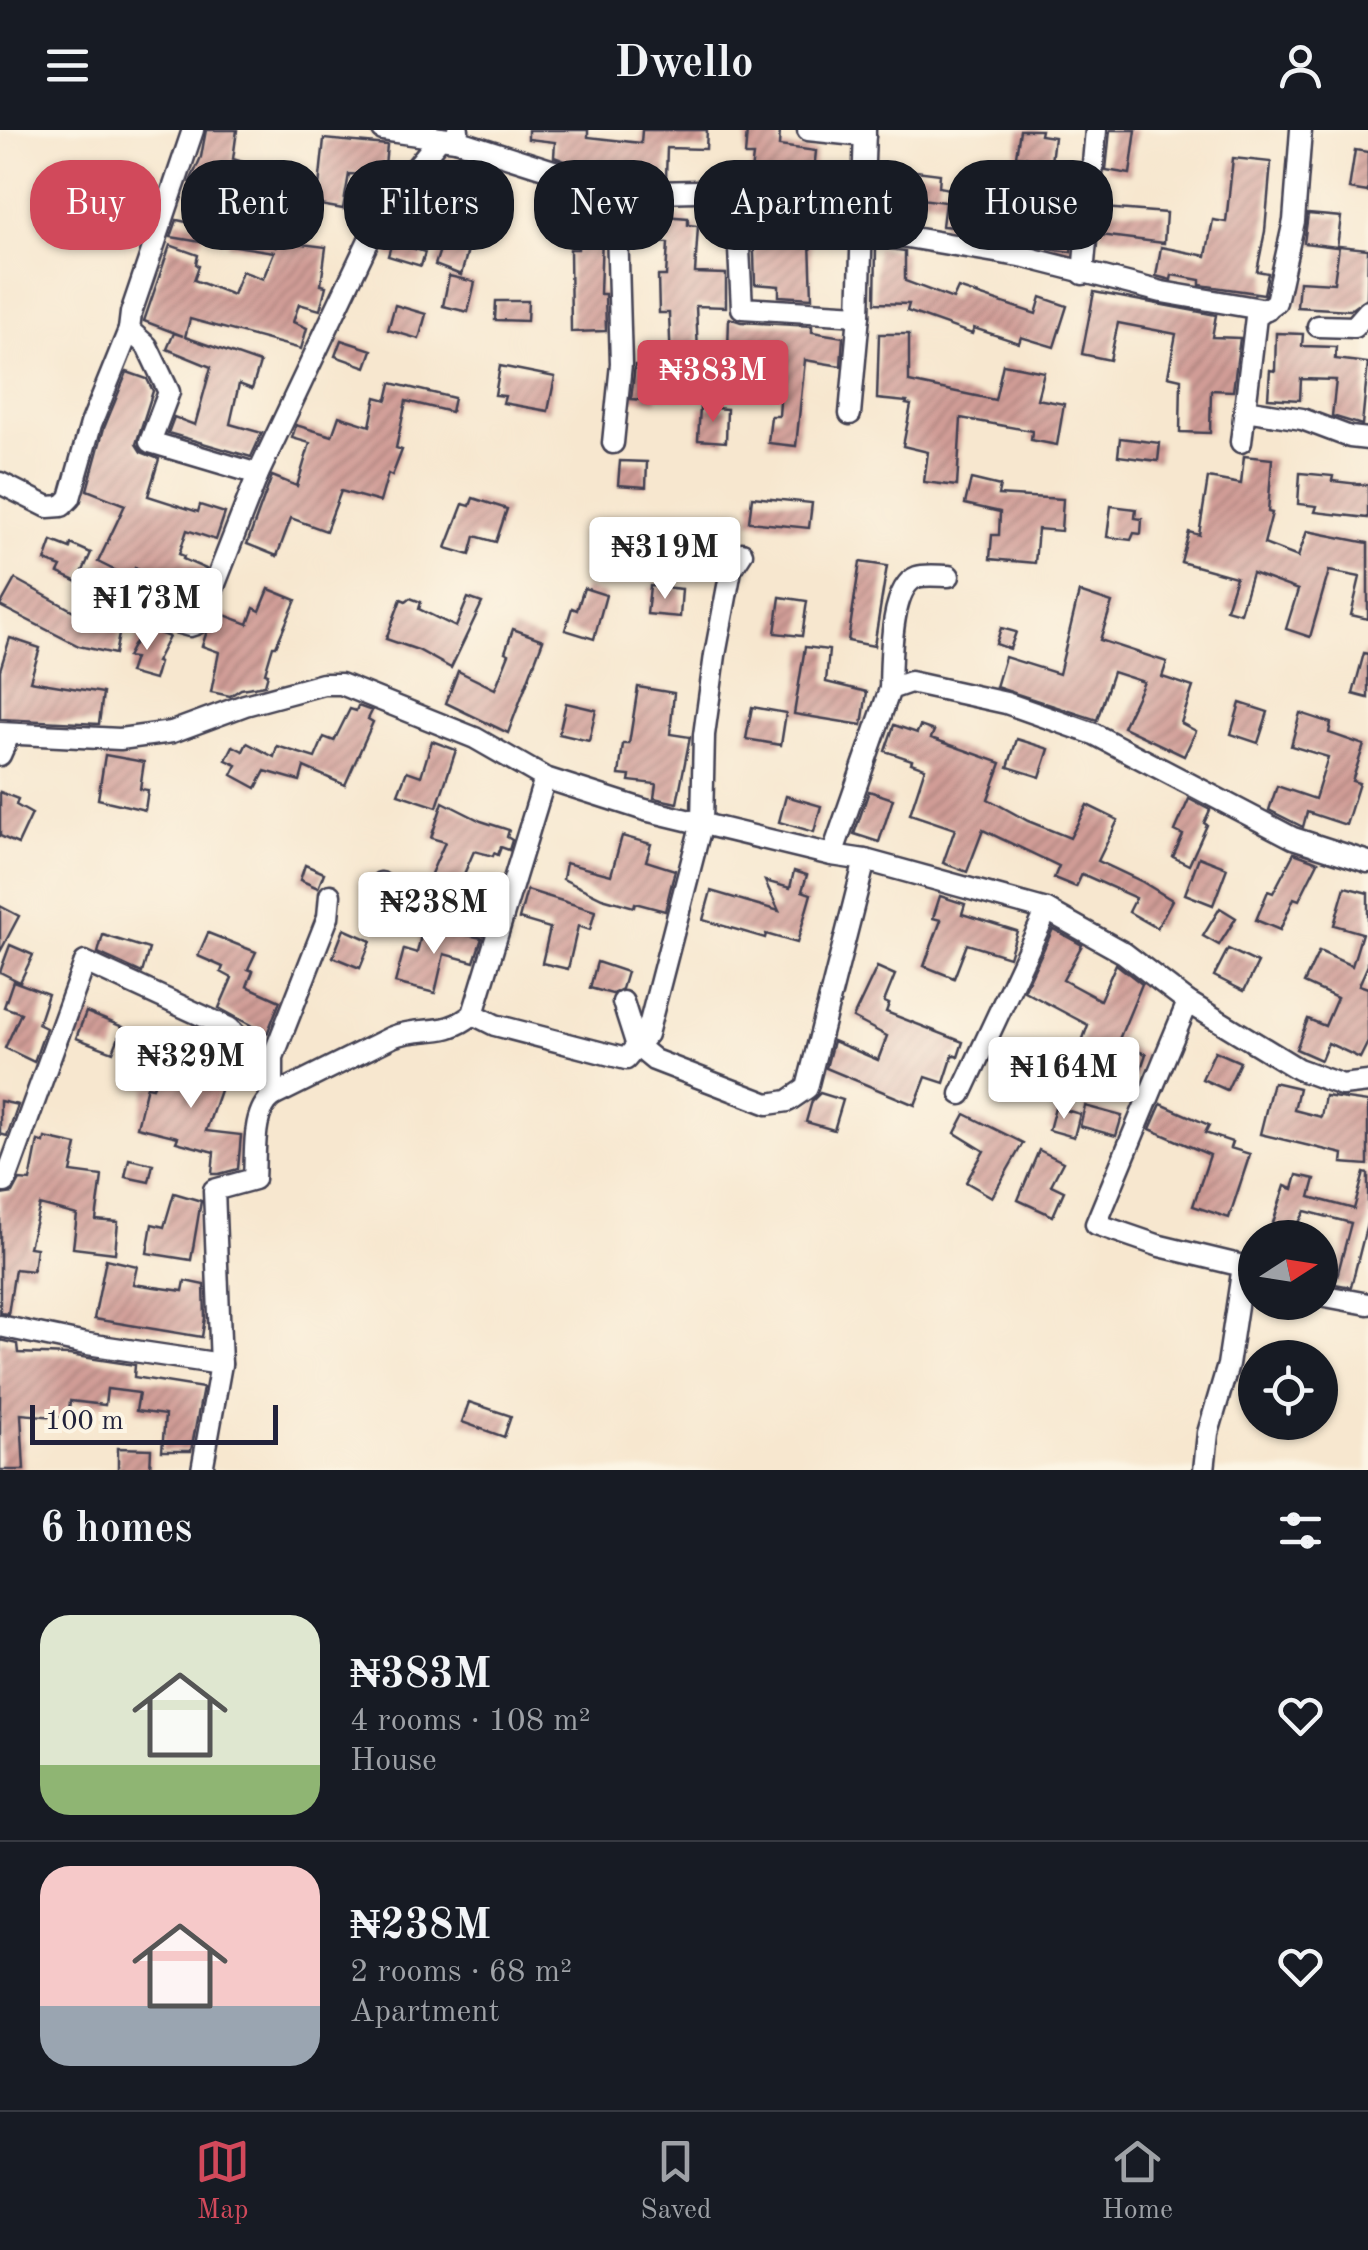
<!DOCTYPE html>
<html lang="en">
<head>
<meta charset="utf-8">
<style>
	body { margin:0; font-family:"Old Standard TT",serif; background:#242831; color:#f1f3f6; height:100vh; display:flex; flex-direction:column; font-size:38px; white-space:nowrap }
	* { box-sizing:border-box; margin:0 }
	p { font-size:32px; color:#9ea1a6 }
	.icon { flex:none; width:55px; height:55px; fill:none; stroke:currentColor; stroke-width:2; stroke-linecap:round; stroke-linejoin:round }
	.map { position:relative; height:1340px; overflow:hidden }
	.details { display:flex; flex-direction:column; background:#171b24; flex:1 }
	.details>* { flex:none }
	.guide { position:absolute; left:30px; top:30px; width:1310px; height:90px; display:flex; gap:20px }
	.needle { width:65px; rotate:78deg }
	.buttons { position:absolute; left:1238px; top:1090px; display:grid; gap:20px }
	.buttons a { display:grid; place-items:center; width:100px; height:100px; border-radius:50%; background:#171b24; box-shadow:0 2px 8px #0004; font-size:50px }
	.scale { position:absolute; left:30px; bottom:25px; width:248px; box-sizing:border-box; padding-left:10px; border:5px solid #22223b; border-top:0; font-size:28px; line-height:35px; white-space:nowrap; color:#22223b; -webkit-text-stroke:8px #fcf5e5; paint-order:stroke }
	.price { position:absolute; translate:-50% -85px; padding:0 22px; border-radius:10px; background:#fff; color:#222; font-size:32px; line-height:65px; filter:drop-shadow(0 2px 5px #0008) }
	.price::after { content:''; position:absolute; left:50%; top:60px; width:30px; height:22px; margin-left:-15px; background:inherit; clip-path:polygon(0 0,100% 0,50% 100%) }
	.price.active { background:#d1495b; color:#fff }
	ul { padding:0; list-style:none }
	li { display:flex; align-items:center; gap:30px; height:250px; padding:0 40px }
	li+li { border-top:2px solid #363941 }
	li span { display:grid; place-items:center; flex:none; width:280px; height:200px; border-radius:30px; color:#555 }
	li>.icon { margin-inline-start:auto }
	span .icon { width:120px; height:120px; fill:#fffc; stroke-width:1 }
	li b { font-size:42px }
	h2 { display:flex; justify-content:space-between; align-items:center; height:120px; padding:0 40px; font-size:42px }
	.pill { padding:0 35px; border-radius:40px; background:#171b24; box-shadow:0 2px 8px #0004; font-size:35px; line-height:90px }
	.pill.active { background:#d1495b; color:#fff }
	header { display:flex; justify-content:space-between; align-items:center; height:130px; padding:0 40px; background:#171b24; font-size:45px; font-weight:700 }
	.tab-bar { display:flex; justify-content:space-around; align-items:center; height:140px; border-top:2px solid #363941; background:#171b24; font-size:28px; color:#9ea1a6 }
	.tab-bar a { display:grid; justify-items:center; gap:5px }
	.tab-bar .active { color:#d1495b }
	.map>svg:first-child { display:block }
</style>
</head>
<body>
<header><svg class="icon" aria-label="menu" viewBox="0 0 24 24"><path d="M4 6h16M4 12h16M4 18h16"/></svg>Dwello<svg class="icon" aria-label="person" viewBox="0 0 24 24"><circle cx="12" cy="8" r="4"/><path d="M4 21q1-7 8-7t8 7"/></svg></header>
<div class="map">
<svg width="1368" height="1340" viewBox="0 0 1368 1340">
	<defs>
		<pattern id="building-hatch" width="6" height="6" patternUnits="userSpaceOnUse" patternTransform="scale(2.5)"><rect width="6" height="6" fill="#d19d97"/><path d="M-1 1l2-2M0 6l6-6M5 7l2-2" fill="none" stroke="#a9807c"/></pattern>
	</defs>
	<rect width="100%" height="100%" fill="#fcf5e5"/>
	<filter id="ink" filterUnits="userSpaceOnUse"><feTurbulence type="fractalNoise" baseFrequency=".01" numOctaves="2"/><feDisplacementMap in="SourceGraphic" scale="20" xChannelSelector="R" yChannelSelector="G"/><feConvolveMatrix kernelMatrix="1 2 1 2 8 2 1 2 1" color-interpolation-filters="sRGB"/></filter>
	<filter id="wash" filterUnits="userSpaceOnUse"><feTurbulence type="fractalNoise" baseFrequency=".0048" numOctaves="4" result="noise"/><feDisplacementMap in="SourceGraphic" scale="40" xChannelSelector="R" yChannelSelector="G"/><feGaussianBlur stdDeviation="2.25" result="paint"/><feColorMatrix in="noise" values="0 0 0 0 0 0 0 0 0 0 0 0 0 0 0 0 0 1.4 0 .05"/><feComposite in="paint" operator="in"/></filter>
	<g filter="url(#wash)">
		<rect width="100%" height="100%" fill="#f7e7cf"/>
		<g id="blocks">
			<g fill="url(#building-hatch)">
				<polygon points="206,0 237,0 233,29 269,40 280,42 283,39 293,42 293,48 319,57 324,9 387,15 384,46 349,44 343,79 298,71 295,81 281,76 275,118 278,111 326,117 321,155 326,156 320,180 299,174 293,192 307,198 301,219 190,189 185,207 260,233 252,259 239,254 230,294 262,303 251,327 168,303 174,287 195,295 211,237 167,219 174,203 183,206 144,191 170,115 198,125 196,134 199,136 194,150 233,165 242,141 263,149 274,122 229,115 227,103 218,101 223,65 196,58 197,53 190,52 201,27"/>
				<polygon points="528,0 588,0 588,7 641,13 642,0 707,0 706,19 667,18 666,48 632,49 595,44 596,36 576,35 554,27 555,12 528,9"/>
				<polygon points="747,0 780,0 779,16 816,21 812,61 778,57 773,112 810,111 812,168 779,166 779,156 755,154 752,64 749,58 753,26 745,26"/>
				<polygon points="1020,0 1041,0 1040,5 1054,7 1051,32 1016,26"/>
				<polygon points="1110,0 1136,0 1130,44 1106,40"/>
				<polygon points="1355,20 1368,22 1368,62 1349,59"/>
				<polygon points="442,27 494,41 487,68 483,67 461,145 435,135 446,101 440,99 450,58 434,54"/>
				<polygon points="1233,28 1271,32 1265,101 1257,141 1268,143 1264,164 1200,155 1200,150 1172,145 1171,150 1156,146 1161,117 1206,126 1213,90 1226,92"/>
				<polygon points="908,40 940,44 939,57 1017,72 1018,54 1077,63 1071,122 1049,119 1051,95 1012,92 1009,110 986,106 986,99 942,96 945,72 905,67"/>
				<polygon points="820,51 838,53 837,61 849,62 848,92 815,87"/>
				<polygon points="877,57 901,58 898,92 876,88"/>
				<polygon points="576,68 603,75 600,164 605,164 606,201 571,202 570,119 578,119 579,93 572,92"/>
				<polygon points="642,76 657,76 656,82 664,83 664,86 688,88 688,95 698,96 695,143 726,144 726,177 696,176 698,223 690,223 687,268 657,266 657,271 631,269 635,235 671,235 669,183 659,183 658,146 666,146 668,113 631,109 633,79 641,80"/>
				<polygon points="1103,78 1166,83 1164,113 1100,105"/>
				<polygon points="1308,84 1341,87 1337,117 1304,113"/>
				<polygon points="177,90 205,96 201,112 171,107"/>
				<polygon points="392,112 425,122 421,136 388,126"/>
				<polygon points="1339,116 1368,119 1367,168 1350,180 1297,177 1299,151 1334,153"/>
				<polygon points="876,117 905,121 905,151 953,169 958,158 1036,184 1041,167 1067,176 1054,217 1021,207 1019,213 974,198 972,204 907,181 909,174 875,173"/>
				<polygon points="449,146 475,152 468,182 443,176"/>
				<polygon points="1094,162 1216,185 1212,207 1240,208 1233,261 1211,260 1210,303 1180,302 1181,249 1168,246 1176,204 1118,193 1110,230 1082,224"/>
				<polygon points="496,171 528,171 527,191 495,190"/>
				<polygon points="395,175 426,184 419,209 388,200"/>
				<polygon points="729,188 741,192 812,196 812,202 843,207 841,236 805,230 796,316 768,313 771,286 779,286 783,229 780,229 780,224 728,222"/>
				<polygon points="1276,203 1303,204 1302,216 1336,217 1335,229 1368,233 1362,295 1332,286 1336,250 1301,249 1300,270 1268,268 1270,240 1275,241"/>
				<polygon points="879,204 909,204 909,252 995,270 1003,234 1044,242 1037,269 1064,274 1057,315 1031,310 1032,301 961,288 957,356 924,352 928,322 903,316 911,275 906,274 907,272 877,269"/>
				<polygon points="341,210 372,220 366,237 335,226"/>
				<polygon points="500,236 555,247 548,281 503,273 505,266 495,265"/>
				<polygon points="127,242 147,249 153,261 136,314 141,322 159,329 148,366 198,382 200,375 225,383 216,410 187,400 179,424 184,426 183,429 206,439 196,466 135,438 130,448 98,432 125,375 87,360 104,298"/>
				<polygon points="391,253 454,268 451,282 406,271 396,318 402,320 392,346 388,344 380,372 341,361 326,401 291,388 277,426 247,414 272,346 297,356 310,313 292,308 296,295 332,306 339,286 370,296 376,267 387,270"/>
				<polygon points="700,277 727,279 726,312 698,310"/>
				<polygon points="1120,308 1160,313 1158,331 1118,326"/>
				<polygon points="1244,326 1272,329 1268,382 1272,383 1264,414 1298,427 1307,401 1368,413 1368,489 1351,485 1360,447 1329,441 1310,507 1286,499 1298,460 1252,443 1240,483 1226,479 1236,447 1181,432 1189,402 1199,405 1208,348 1241,354"/>
				<polygon points="620,331 647,332 646,357 618,355"/>
				<polygon points="1300,343 1333,346 1332,351 1368,355 1368,388 1315,382 1317,376 1298,374"/>
				<polygon points="971,349 1000,356 998,365 1063,369 1061,401 1038,399 1035,433 990,429 992,405 999,405 1000,382 965,374"/>
				<polygon points="752,367 812,373 809,398 749,392"/>
				<polygon points="473,368 507,379 496,412 475,406 470,425 446,418 463,374 470,376"/>
				<polygon points="1111,376 1136,379 1135,388 1142,389 1141,404 1134,403 1131,410 1107,407"/>
				<polygon points="52,411 70,418 71,414 91,423 78,452 58,443 61,437 45,431"/>
				<polygon points="860,432 887,436 874,516 848,511"/>
				<polygon points="15,449 92,491 93,484 122,490 115,524 79,516 0,476"/>
				<polygon points="650,456 682,459 680,487 647,484"/>
				<polygon points="584,458 606,465 594,509 565,500 572,478 577,480"/>
				<polygon points="269,459 296,470 276,516 273,516 265,543 268,544 265,555 241,559 230,566 211,562 219,522 202,516 206,504 215,490 219,492 222,484 248,494 254,478 260,481"/>
				<polygon points="1079,462 1112,473 1100,510 1167,532 1162,547 1193,557 1181,593 1196,601 1184,626 1123,597 1144,552 1113,542 1097,590 996,557 1005,527 1059,544"/>
				<polygon points="780,467 807,471 802,506 775,503"/>
				<polygon points="410,468 421,472 419,479 456,497 468,468 482,473 451,538 418,520 386,509 401,469 406,471"/>
				<polygon points="143,497 169,507 156,532 159,533 154,550 129,543 134,528 127,527"/>
				<polygon points="1001,498 1016,502 1010,519 996,514"/>
				<polygon points="513,499 543,510 508,603 446,573 458,541 495,559 509,524 505,522"/>
				<polygon points="10,508 40,518 30,551 103,563 99,594 0,589 0,540"/>
				<polygon points="805,517 829,520 826,552 867,562 862,595 794,584"/>
				<polygon points="1364,523 1368,524 1368,568 1353,564"/>
				<polygon points="638,557 674,563 670,604 690,607 677,673 654,668 656,654 629,651 630,646 619,645 623,614 629,614"/>
				<polygon points="566,573 596,580 589,611 559,604"/>
				<polygon points="1240,573 1268,582 1258,613 1231,604"/>
				<polygon points="358,576 372,581 368,589 373,592 345,655 304,637 300,651 265,641 256,658 232,645 237,635 226,630 233,616 243,621 247,613 274,627 277,616 315,628 324,607 334,611 350,579 356,581"/>
				<polygon points="752,577 786,583 781,615 746,609"/>
				<polygon points="1300,583 1331,593 1329,603 1364,615 1352,651 1359,653 1346,695 1307,682 1303,697 1269,680 1277,656 1315,669 1328,627 1291,616"/>
				<polygon points="894,595 917,603 920,596 934,601 931,608 1001,633 988,669 1028,691 1070,708 1087,675 1118,690 1098,731 1141,751 1172,770 1157,798 1129,782 1136,768 1082,744 1076,757 1054,748 1059,736 983,700 967,742 943,733 955,699 910,684 925,638 911,633 912,630 885,621"/>
				<polygon points="1017,609 1049,619 1040,647 1008,637"/>
				<polygon points="432,611 456,620 437,677 398,664 407,641 421,646"/>
				<polygon points="105,625 144,632 140,659 148,660 145,680 98,669"/>
				<polygon points="869,661 893,669 879,712 854,704"/>
				<polygon points="0,662 18,669 16,675 32,684 18,714 0,706"/>
				<polygon points="786,666 821,676 814,702 779,692"/>
				<polygon points="1189,669 1210,680 1204,693 1207,695 1189,735 1173,727 1183,705 1175,701"/>
				<polygon points="443,672 481,691 509,700 507,707 512,710 509,720 501,717 498,725 494,723 493,726 474,721 458,758 430,746 445,712 431,708"/>
				<polygon points="622,706 651,714 646,731 675,740 665,781 635,773 634,777 602,768 563,749 566,733 611,745"/>
				<polygon points="1294,723 1318,732 1299,770 1294,768 1280,800 1256,790 1268,761 1273,763"/>
				<polygon points="1199,727 1227,738 1213,775 1185,764"/>
				<polygon points="305,735 324,743 318,758 300,750"/>
				<polygon points="794,741 807,745 802,761 811,764 797,813 766,804 765,808 703,790 711,761 779,781 765,751 790,758"/>
				<polygon points="1345,757 1368,763 1368,835 1359,855 1368,858 1368,912 1360,928 1328,913 1321,930 1296,919 1308,889 1325,896 1337,868 1304,853 1319,821 1352,836 1362,803 1334,795"/>
				<polygon points="527,760 595,781 590,800 578,796 568,839 542,833 550,798 519,789"/>
				<polygon points="940,766 965,774 962,784 1017,801 1009,827 967,814 954,848 924,836 941,790 933,788"/>
				<polygon points="0,776 19,786 0,822"/>
				<polygon points="1220,778 1236,788 1219,815 1203,806"/>
				<polygon points="423,796 482,808 474,832 444,824 435,863 395,853 404,819 417,823"/>
				<polygon points="344,799 371,811 360,838 333,827"/>
				<polygon points="1053,799 1082,815 1063,850 1100,870 1116,834 1142,854 1117,914 1146,924 1137,950 1076,928 1088,895 1024,861"/>
				<polygon points="208,803 256,822 248,839 253,841 247,856 280,871 267,904 219,878 232,848 221,842 223,837 198,826"/>
				<polygon points="103,805 149,819 142,843 98,823"/>
				<polygon points="10,815 33,825 20,852 0,842"/>
				<polygon points="1228,819 1258,833 1244,861 1214,846"/>
				<polygon points="597,832 627,842 622,859 612,864 590,858"/>
				<polygon points="877,837 895,845 884,872 889,874 886,882 963,912 958,927 953,925 944,953 926,947 915,975 826,938 833,911 878,930 887,906 853,888"/>
				<polygon points="13,851 48,864 38,894 46,898 34,932 5,918 21,883 4,877"/>
				<polygon points="86,882 123,897 113,922 76,908"/>
				<polygon points="1215,921 1240,932 1227,960 1202,949"/>
				<polygon points="198,924 229,934 206,1001 241,1005 238,1039 219,1044 212,1044 214,1022 176,1012 178,1007 137,997 147,956 153,957 162,935 191,947"/>
				<polygon points="1273,952 1299,958 1294,980 1321,987 1325,966 1368,972 1368,1035 1342,1033 1343,1024 1260,1004"/>
				<polygon points="820,963 843,970 834,1000 806,992 812,971"/>
				<polygon points="0,971 18,975 7,1006 0,1004"/>
				<polygon points="1161,974 1209,995 1205,1003 1232,1012 1230,1018 1250,1024 1229,1088 1193,1076 1210,1025 1150,999"/>
				<polygon points="1085,976 1122,986 1116,1006 1080,996"/>
				<polygon points="1055,977 1080,984 1074,1007 1049,1000"/>
				<polygon points="965,984 1023,1013 992,1067 966,1052 984,1021 955,1003"/>
				<polygon points="45,1008 77,1015 71,1042 102,1046 96,1090 118,1092 115,1123 73,1118 77,1085 40,1075 29,1117 36,1118 33,1141 15,1139 8,1184 0,1183 0,1065 13,1063 20,1050 30,1051 38,1011 44,1013"/>
				<polygon points="1039,1020 1063,1032 1051,1055 1064,1061 1053,1086 1018,1070"/>
				<polygon points="129,1029 153,1034 149,1052 125,1047"/>
				<polygon points="1364,1043 1368,1044 1368,1090 1351,1157 1335,1154 1351,1093 1305,1081 1291,1108 1268,1108 1285,1056 1293,1059 1297,1045 1315,1049 1310,1067 1354,1079"/>
				<polygon points="174,1063 201,1071 191,1130 147,1123 152,1094 164,1097"/>
				<polygon points="106,1129 137,1136 133,1154 183,1161 185,1151 204,1155 205,1188 202,1207 94,1189"/>
				<polygon points="0,1210 17,1214 18,1223 69,1225 135,1235 134,1247 203,1258 191,1321 162,1321 165,1285 136,1281 139,1263 107,1259 105,1275 70,1271 68,1288 21,1284 24,1340 0,1340"/>
				<polygon points="469,1272 511,1286 504,1307 462,1292"/>
				<polygon points="118,1318 151,1319 150,1340 118,1340"/>
			</g>
		</g>
	</g>
	<g filter="url(#ink)">
		<use href="#blocks" fill-opacity="0" stroke="#424051" stroke-width="2.5"/>
		<g fill="none" stroke-linecap="round" stroke-linejoin="round">
			<g stroke="#424051" stroke-width="25">
				<g id="street">
					<polyline points="193,0 131,183 129,200 147,216 169,262 150,312 258,344"/>
					<polyline points="383,0 440,8"/>
					<polyline points="808,0 865,6"/>
					<polyline points="456,10 566,45 586,58 616,63 736,60 742,178 859,185"/>
					<polyline points="860,99 1025,127 1162,162 1267,180"/>
					<polyline points="1083,144 1096,0"/>
					<polyline points="1318,196 1354,197 1368,181"/>
					<polyline points="1245,280 1302,289 1350,307 1368,309"/>
					<polyline points="850,284 859,185 865,0"/>
					<polyline points="1241,312 1256,187 1276,172 1294,91 1301,0"/>
					<polyline points="613,313 621,234 616,63"/>
					<polyline points="0,353 48,377 62,376 70,368 91,294 129,200"/>
					<polyline points="140,482 190,496 196,494 202,487 258,344 376,95 391,68 440,8 456,10 458,0"/>
					<path d="M 890,559 C 891,533 889,457 917,447 C 925,444 940,446 949,446"/>
					<polyline points="0,603 120,609 172,602 245,575 323,554 341,554 475,608 545,648 645,680 832,725 865,730 1047,780 1124,823 1188,872 1298,939 1342,955 1368,952"/>
					<polyline points="0,625 9,605"/>
					<polyline points="832,725 890,559 910,552 1006,573 1094,604 1293,708 1368,732"/>
					<polyline points="381,753 413,780 499,797"/>
					<polyline points="623,872 637,916 654,930 768,974 788,971 807,958 865,730"/>
					<polyline points="1188,872 1096,1094 1160,1116 1243,1136 1228,1235 1208,1303 1204,1340"/>
					<polyline points="473,884 495,895 626,929 647,904 702,692 704,605 715,525 731,440 742,423"/>
					<polyline points="273,964 273,927 328,787 330,765"/>
					<polyline points="961,964 1047,780"/>
					<polyline points="5,1052 85,832 229,898 240,909 273,966"/>
					<polyline points="1320,1165 1368,1174"/>
					<polyline points="0,1196 81,1213 221,1234"/>
					<path d="M 202,1340 L 221,1234 L 214,1060 L 254,1049 C 256,1023 251,982 273,966 L 392,907 C 422,895 445,908 473,884 L 545,648"/>
				</g>
			</g>
			<use href="#street" stroke="#fff" stroke-width="20"/>
		</g>
	</g>
</svg>
<div class="buttons">
<a><svg class="needle" viewBox="-14 -14 28 28"><path d="M0-13l5 13h-10z" fill="#e53935"/><path d="M0 13l5-13h-10z" fill="#9ea1a6"/></svg></a>
<a><svg class="icon" aria-label="locate" viewBox="0 0 24 24"><circle cx="12" cy="12" r="6"/><path d="M12 2v4M12 18v4M2 12h4M18 12h4"/></svg></a>
</div>
<div class="scale">100 m</div>
<b class="price active" style="left:713px;top:295px">₦383M</b>
<b class="price" style="left:665px;top:472px">₦319M</b>
<b class="price" style="left:147px;top:523px">₦173M</b>
<b class="price" style="left:434px;top:827px">₦238M</b>
<b class="price" style="left:191px;top:981px">₦329M</b>
<b class="price" style="left:1064px;top:992px">₦164M</b>
<div class="guide">
<a class="pill active">Buy</a>
<a class="pill">Rent</a>
<a class="pill">Filters</a>
<a class="pill">New</a>
<a class="pill">Apartment</a>
<a class="pill">House</a>
</div>
</div>
<section class="details">
<h2>6 homes<svg class="icon" aria-label="filters" viewBox="0 0 24 24"><path d="M4 7h16M4 17h16"/><circle cx="9" cy="7" r="2"/><circle cx="15" cy="17" r="2"/></svg></h2>
<ul>
<li><span style="background:linear-gradient(#dfe7d0 75%,#8fb573 0)"><svg class="icon" aria-label="home" viewBox="0 0 24 24"><path d="M3 11l9-7 9 7M6 9v11h12V9"/></svg></span><div><b>₦383M</b><p>4 rooms · 108 m²</p><p>House</p></div><svg class="icon" aria-label="heart" viewBox="0 0 24 24"><path d="M12 20l-8-8c-3-5 5-10 8-4 3-6 11-1 8 4z"/></svg></li>
<li><span style="background:linear-gradient(#f6c9c9 70%,#9aa5b1 0)"><svg class="icon" aria-label="home" viewBox="0 0 24 24"><path d="M3 11l9-7 9 7M6 9v11h12V9"/></svg></span><div><b>₦238M</b><p>2 rooms · 68 m²</p><p>Apartment</p></div><svg class="icon" aria-label="heart" viewBox="0 0 24 24"><path d="M12 20l-8-8c-3-5 5-10 8-4 3-6 11-1 8 4z"/></svg></li>
</ul>
</section>
<nav class="tab-bar">
<a class="active"><svg class="icon" aria-label="map" viewBox="0 0 24 24"><path d="M3 6l6-2 6 2 6-2v14l-6 2-6-2-6 2zM9 4v14M15 6v14"/></svg>Map</a>
<a><svg class="icon" aria-label="saved" viewBox="0 0 24 24"><path d="M7 4h10v16l-5-4-5 4z"/></svg>Saved</a>
<a><svg class="icon" aria-label="home" viewBox="0 0 24 24"><path d="M3 11l9-7 9 7M6 9v11h12V9"/></svg>Home</a>
</nav>
</body>
</html>
